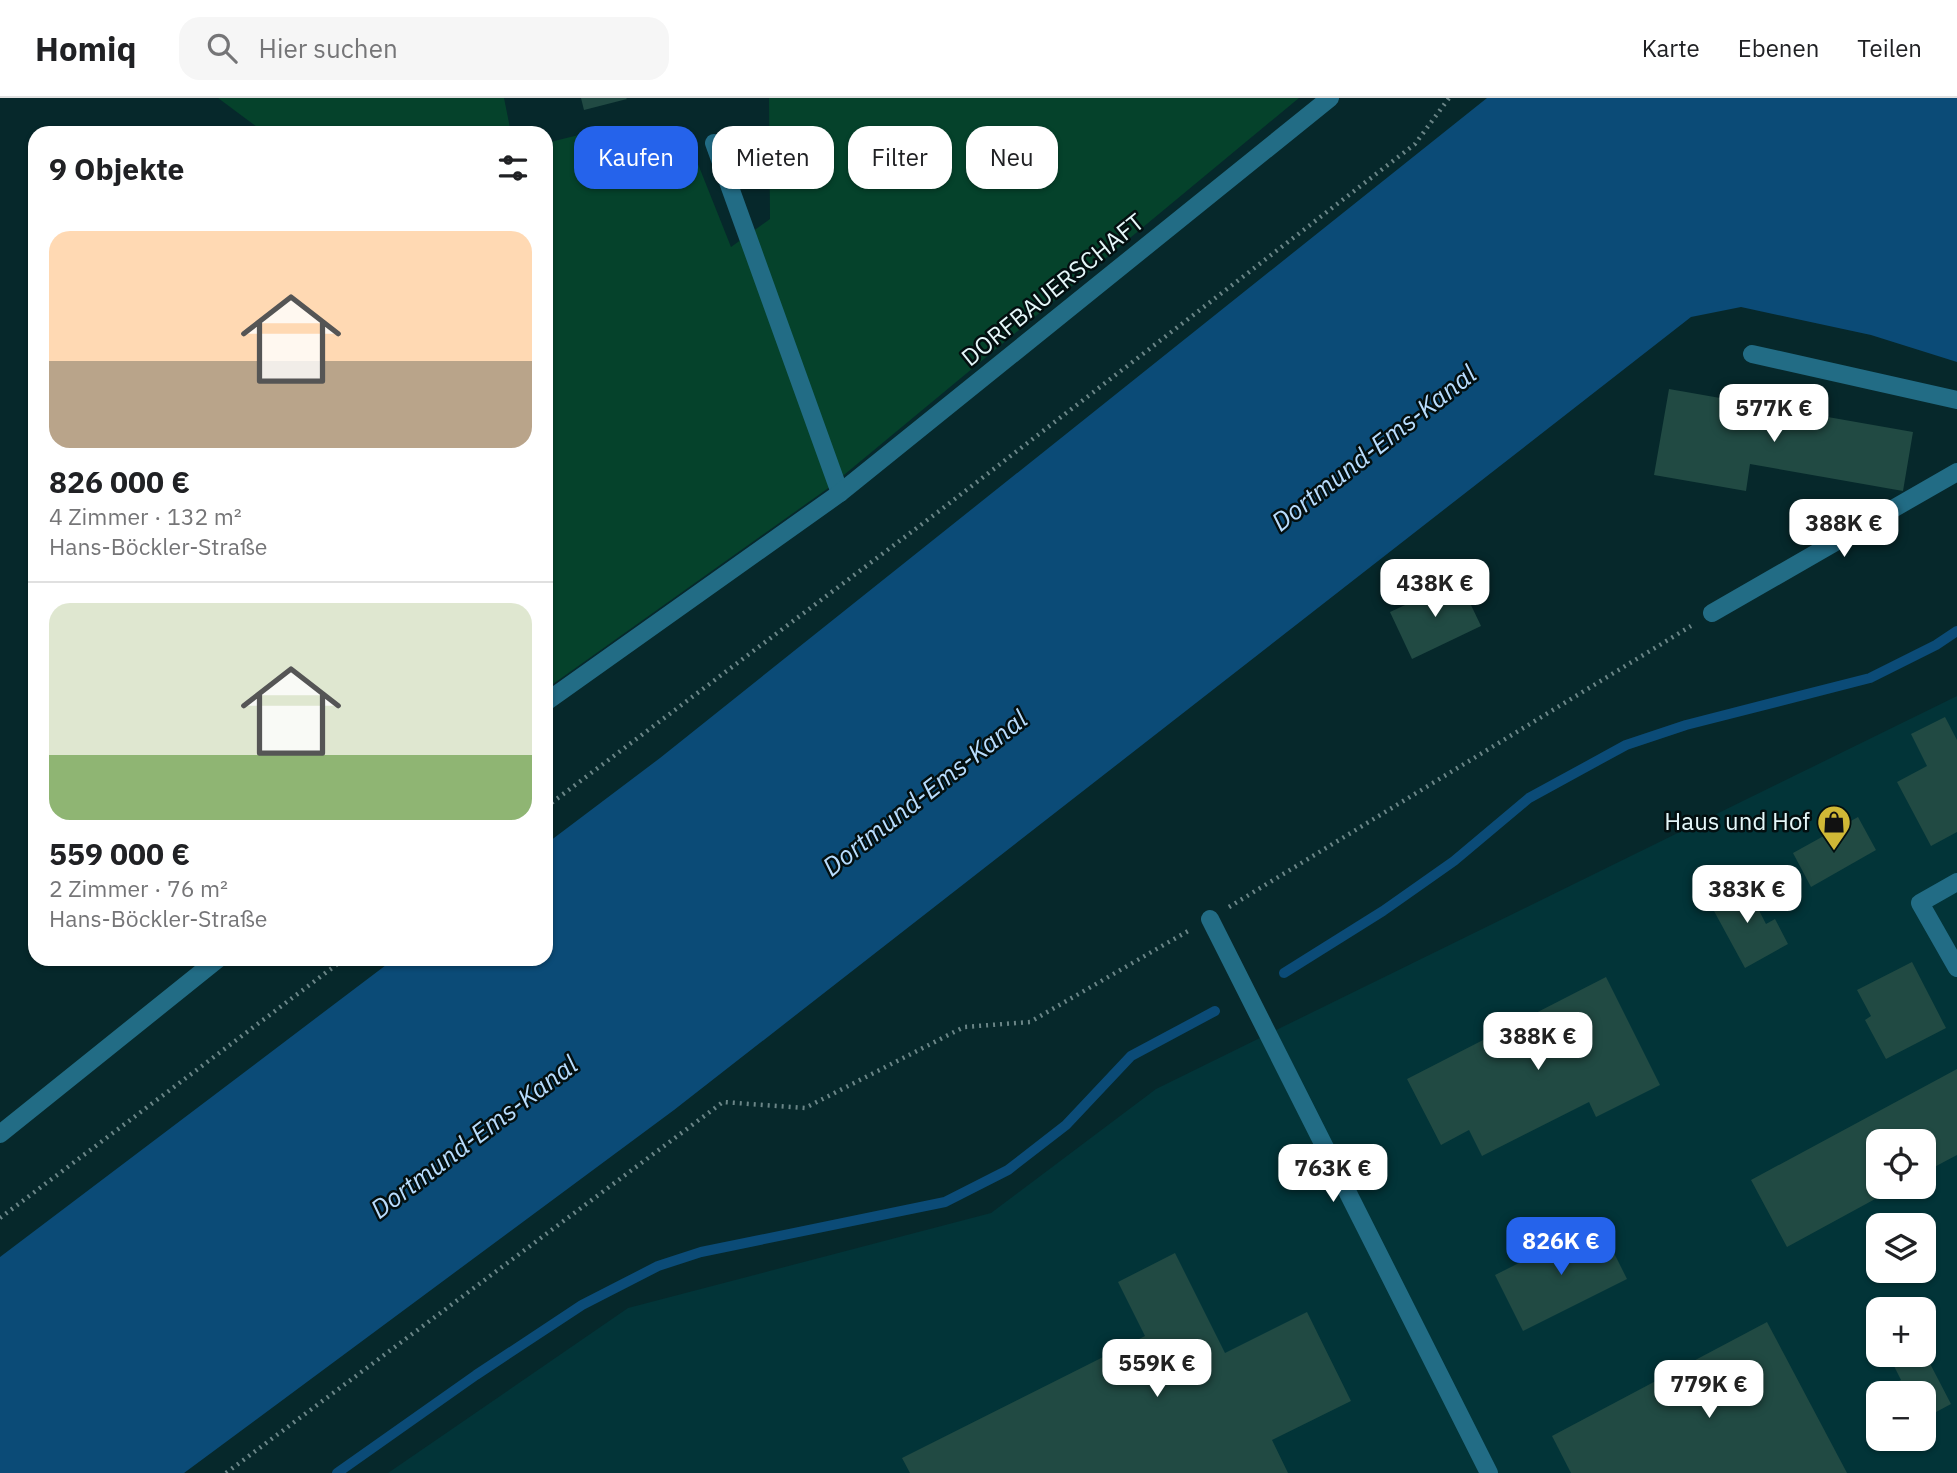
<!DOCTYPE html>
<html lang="de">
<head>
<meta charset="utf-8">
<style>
	body { margin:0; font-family:"IBM Plex Sans",sans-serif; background:#f6f6f6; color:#202124; height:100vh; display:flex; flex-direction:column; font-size:26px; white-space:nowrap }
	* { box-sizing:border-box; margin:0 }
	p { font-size:23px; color:#757577 }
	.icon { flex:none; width:38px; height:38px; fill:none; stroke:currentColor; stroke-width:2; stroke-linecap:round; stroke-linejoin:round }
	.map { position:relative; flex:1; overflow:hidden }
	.sheet { position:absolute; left:28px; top:28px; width:525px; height:840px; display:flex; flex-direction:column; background:#fff; border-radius:21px; box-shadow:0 2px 5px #0004 }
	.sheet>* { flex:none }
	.guide { position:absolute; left:574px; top:28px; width:665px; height:63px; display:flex; gap:14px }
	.fabs { position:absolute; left:1866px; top:1031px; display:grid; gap:14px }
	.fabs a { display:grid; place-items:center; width:70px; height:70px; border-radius:14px; background:#fff; box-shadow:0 2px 5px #0004; font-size:35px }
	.price { position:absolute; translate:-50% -60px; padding:0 16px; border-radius:14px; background:#fff; color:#222; font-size:23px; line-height:46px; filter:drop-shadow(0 2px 4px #0008) }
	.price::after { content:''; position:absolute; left:50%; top:42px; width:21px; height:16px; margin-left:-10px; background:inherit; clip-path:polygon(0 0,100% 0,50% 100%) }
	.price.selected { background:#2563eb; color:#fff }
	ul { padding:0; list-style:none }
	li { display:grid; align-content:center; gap:14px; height:371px; padding:0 21px }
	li+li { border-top:2px solid #e0e0e0 }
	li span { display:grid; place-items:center; height:217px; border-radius:21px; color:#555 }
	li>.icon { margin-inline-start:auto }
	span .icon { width:126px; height:126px; fill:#fffc; stroke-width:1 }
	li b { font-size:30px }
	h2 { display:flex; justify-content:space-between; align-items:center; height:84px; padding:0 21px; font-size:30px }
	.pill { padding:0 24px; border-radius:21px; background:#fff; box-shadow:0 2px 5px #0004; font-size:24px; line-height:63px }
	.pill.selected { background:#2563eb; color:#fff }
	header { display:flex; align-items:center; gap:42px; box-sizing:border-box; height:98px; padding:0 35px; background:#fff; border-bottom:2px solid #e0e0e0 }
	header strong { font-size:33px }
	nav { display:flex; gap:38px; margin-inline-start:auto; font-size:24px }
	.search { width:490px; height:63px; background:#f6f6f6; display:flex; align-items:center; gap:18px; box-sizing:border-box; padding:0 24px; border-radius:21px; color:#757577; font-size:26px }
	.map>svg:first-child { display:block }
</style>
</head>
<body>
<header>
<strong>Homiq</strong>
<div class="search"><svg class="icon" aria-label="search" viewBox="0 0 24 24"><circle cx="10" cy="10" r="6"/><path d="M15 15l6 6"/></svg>Hier suchen</div>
<nav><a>Karte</a><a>Ebenen</a><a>Teilen</a></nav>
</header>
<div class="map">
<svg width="1957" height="1375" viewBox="0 0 1957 1375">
	<rect width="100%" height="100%" fill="#06282b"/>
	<path fill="#023438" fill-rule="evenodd" d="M 1957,598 L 1957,1375 L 388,1375 L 628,1210 L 991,1115 L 1156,991 ZM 1878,1043 L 1923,1043 L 1923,1088 L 1878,1088 ZM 1878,1127 L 1923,1127 L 1923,1172 L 1878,1172 ZM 1878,1211 L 1923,1211 L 1923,1256 L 1878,1256 ZM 1878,1295 L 1923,1295 L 1923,1340 L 1878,1340 Z"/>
	<g fill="#05422b">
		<polygon points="218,0 504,0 511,35 265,35"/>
		<polygon points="769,0 1299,0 827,391 546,591 546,45 587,35 696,61 731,149 770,121"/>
	</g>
	<polygon fill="#0b4b77" points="1487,0 1957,0 1957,264 1871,237 1741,209 1691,219 674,1012 184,1375 0,1375 0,1159 394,861 546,861 546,746 660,660"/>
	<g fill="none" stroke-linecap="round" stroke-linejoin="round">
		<g stroke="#0b4b77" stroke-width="10">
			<polyline points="1284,875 1383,813 1454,763 1529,700 1626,647 1686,627 1870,580 1936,547 1957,533"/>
			<polyline points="337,1375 476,1277 582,1207 658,1168 701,1154 945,1104 1008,1072 1066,1027 1131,958 1215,913"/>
		</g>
	</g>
	<g fill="#214a43">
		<polygon points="581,0 626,0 627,1 584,12"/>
		<polygon points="1669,291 1913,334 1903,393 1750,366 1746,393 1654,377"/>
		<polygon points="1459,482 1481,528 1412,561 1390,514"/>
		<polygon points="1945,619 1957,642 1957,734 1931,748 1897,684 1927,668 1911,636"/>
		<polygon points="1858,719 1876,752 1811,789 1793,755"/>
		<polygon points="1744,783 1766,826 1775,821 1788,846 1745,870 1708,802"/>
		<polygon points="1912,864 1946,930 1886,961 1865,922 1871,918 1857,892"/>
		<polygon points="1606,879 1660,987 1596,1019 1589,1004 1482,1058 1469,1032 1441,1047 1407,981"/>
		<polygon points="1957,971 1957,1057 1923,1075 1923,1043 1878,1043 1878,1088 1899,1088 1787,1149 1751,1082"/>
		<polygon points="1599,1125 1627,1181 1523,1233 1495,1177"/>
		<polygon points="1175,1155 1225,1255 1307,1214 1351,1303 1272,1342 1288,1375 910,1375 902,1360 1145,1238 1118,1184"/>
		<polygon points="1767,1224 1847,1375 1571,1375 1552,1338"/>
		<polygon points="1888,1256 1925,1256 1951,1306 1923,1321 1923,1295 1878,1295 1878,1316 1869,1299 1901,1282"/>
	</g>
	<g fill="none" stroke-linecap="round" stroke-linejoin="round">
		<g stroke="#6a8587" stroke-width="4.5" stroke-dasharray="2 5" stroke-linecap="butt">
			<polyline points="546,709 938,414 1415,46 1449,0"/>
			<polyline points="1229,809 1691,528"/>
			<polyline points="0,1120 344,861"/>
			<polyline points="226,1375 723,1004 805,1010 964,929 1030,924 1188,833"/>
		</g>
		<g stroke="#226c85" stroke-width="18">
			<polyline points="714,45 840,395"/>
			<polyline points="1752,256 1957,302"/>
			<polyline points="1712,515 1957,374"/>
			<polyline points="546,604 840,395 1330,0"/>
			<polyline points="1957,784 1920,805 1957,870"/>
			<polyline points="1210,821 1489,1375"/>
			<polyline points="0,1036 218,861"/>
		</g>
	</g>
	<defs>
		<g id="shop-pin" transform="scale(1.75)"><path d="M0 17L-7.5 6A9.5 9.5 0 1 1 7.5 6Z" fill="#d0b836" stroke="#030f10"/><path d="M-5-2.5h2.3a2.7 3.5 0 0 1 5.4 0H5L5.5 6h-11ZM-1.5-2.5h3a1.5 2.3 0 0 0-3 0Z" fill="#111"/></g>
	</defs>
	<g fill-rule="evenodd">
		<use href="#shop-pin" x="1834" y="724"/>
	</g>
	<g text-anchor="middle" stroke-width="5" stroke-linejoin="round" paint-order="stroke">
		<g font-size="24" fill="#e5f7f9" stroke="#030f10">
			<text transform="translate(1053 192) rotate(-39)" y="8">DORFBAUERSCHAFT</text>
		</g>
		<g font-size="24" fill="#e5f7f9" stroke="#030f10" text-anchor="end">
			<text x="1810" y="732">Haus und Hof</text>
		</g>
		<g font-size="26" font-style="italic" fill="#b9ddfe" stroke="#030f10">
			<text transform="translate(1374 350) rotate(-38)" y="9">Dortmund-Ems-Kanal</text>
			<text transform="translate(925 695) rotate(-38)" y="9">Dortmund-Ems-Kanal</text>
			<text transform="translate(474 1039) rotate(-37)" y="9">Dortmund-Ems-Kanal</text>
		</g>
	</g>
</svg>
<div class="fabs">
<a><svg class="icon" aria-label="locate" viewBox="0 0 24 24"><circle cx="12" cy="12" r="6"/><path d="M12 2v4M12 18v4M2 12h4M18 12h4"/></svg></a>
<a><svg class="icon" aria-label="layers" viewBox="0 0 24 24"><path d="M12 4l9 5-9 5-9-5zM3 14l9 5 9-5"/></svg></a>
<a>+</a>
<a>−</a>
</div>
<b class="price" style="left:1774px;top:346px">577K €</b>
<b class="price" style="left:1844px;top:461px">388K €</b>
<b class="price" style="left:1435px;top:521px">438K €</b>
<b class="price" style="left:1747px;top:827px">383K €</b>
<b class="price" style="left:1538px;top:974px">388K €</b>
<b class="price" style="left:1333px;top:1106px">763K €</b>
<b class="price selected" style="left:1561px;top:1179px">826K €</b>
<b class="price" style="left:1157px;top:1301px">559K €</b>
<b class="price" style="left:1709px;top:1322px">779K €</b>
<div class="guide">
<a class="pill selected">Kaufen</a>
<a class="pill">Mieten</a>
<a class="pill">Filter</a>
<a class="pill">Neu</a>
</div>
<section class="sheet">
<h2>9 Objekte<svg class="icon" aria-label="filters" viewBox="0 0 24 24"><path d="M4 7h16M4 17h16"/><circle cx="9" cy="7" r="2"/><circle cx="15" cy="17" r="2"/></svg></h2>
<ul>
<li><span style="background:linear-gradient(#ffd9b3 60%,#b9a48a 0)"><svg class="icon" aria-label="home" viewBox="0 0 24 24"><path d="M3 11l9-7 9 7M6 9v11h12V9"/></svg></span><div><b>826 000 €</b><p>4 Zimmer · 132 m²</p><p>Hans-Böckler-Straße</p></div></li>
<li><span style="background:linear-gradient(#dfe7d0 70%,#8fb573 0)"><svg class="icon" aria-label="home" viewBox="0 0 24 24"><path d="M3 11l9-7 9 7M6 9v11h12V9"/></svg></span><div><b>559 000 €</b><p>2 Zimmer · 76 m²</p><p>Hans-Böckler-Straße</p></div></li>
</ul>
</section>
</div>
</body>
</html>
